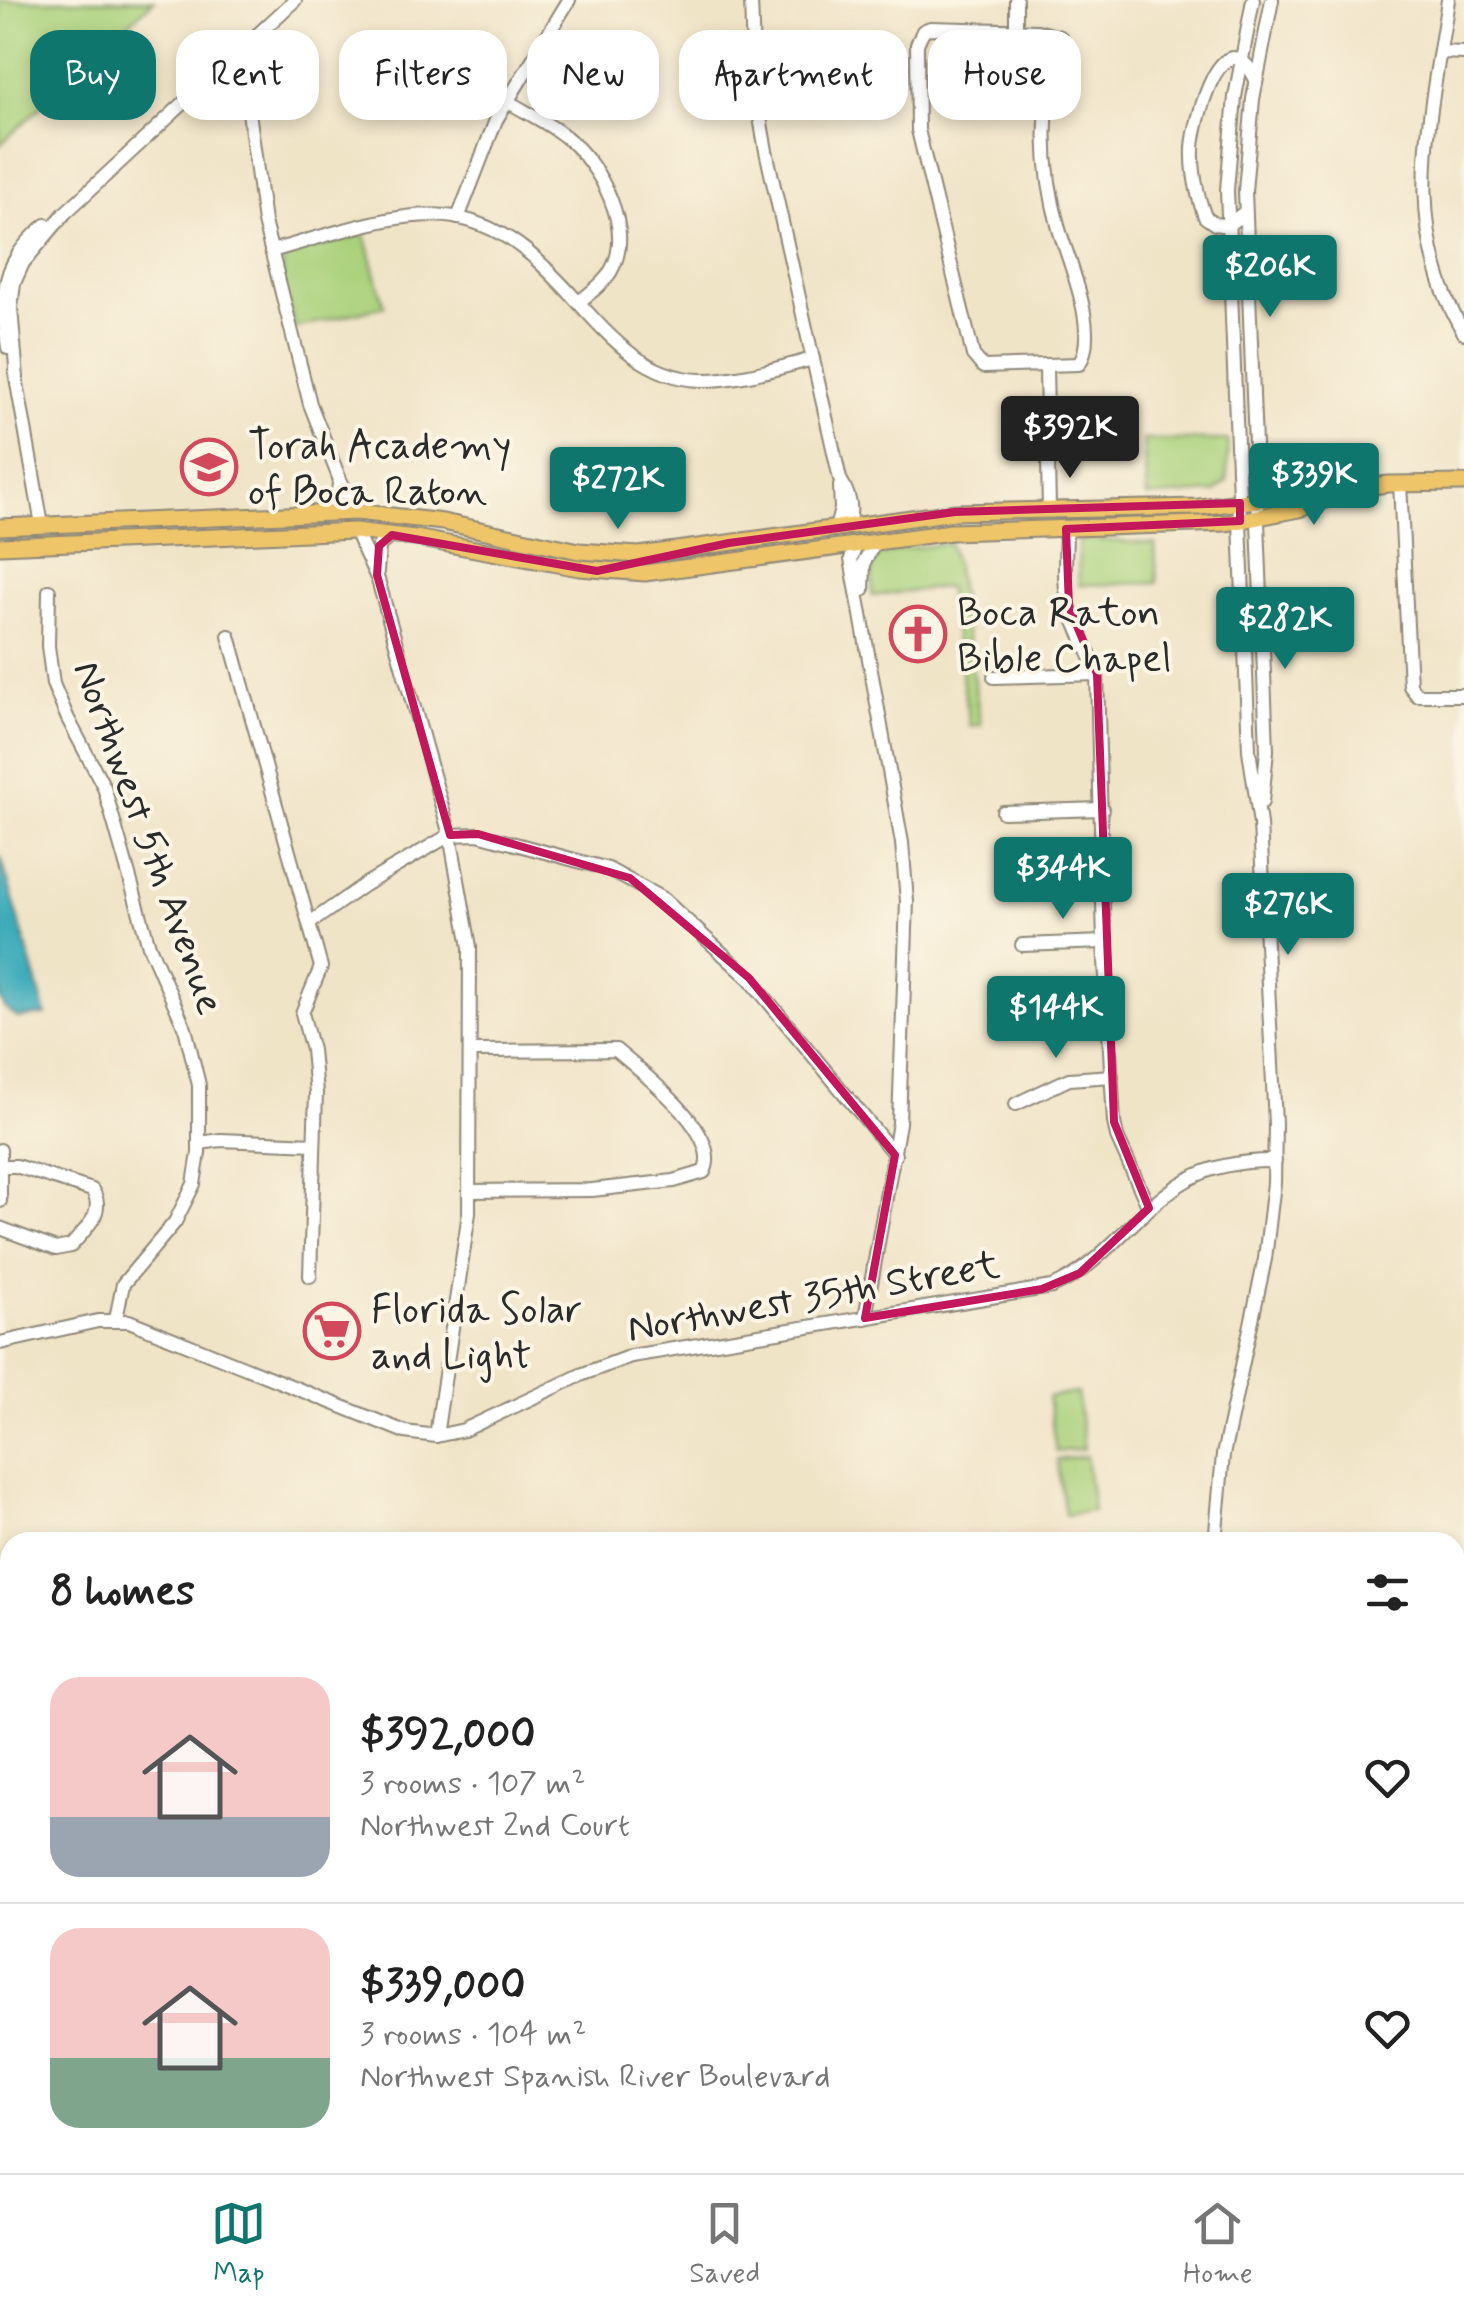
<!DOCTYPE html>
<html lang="en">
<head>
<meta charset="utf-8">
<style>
	body { margin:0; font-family:Mynerve,sans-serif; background:#f2f2f2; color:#222; height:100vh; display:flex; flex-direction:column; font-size:38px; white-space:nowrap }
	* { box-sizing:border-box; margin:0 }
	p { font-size:32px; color:#767676 }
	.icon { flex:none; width:55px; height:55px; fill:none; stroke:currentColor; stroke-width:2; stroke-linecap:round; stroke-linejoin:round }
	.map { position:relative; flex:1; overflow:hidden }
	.panel { position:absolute; left:0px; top:1532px; width:1465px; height:642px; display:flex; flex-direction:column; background:#fff; border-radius:30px 30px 0 0; box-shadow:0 5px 15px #0003 }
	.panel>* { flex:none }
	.hud { position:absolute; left:30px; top:30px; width:1405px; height:90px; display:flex; gap:20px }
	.price { position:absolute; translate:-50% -85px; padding:0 22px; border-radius:10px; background:#0f766e; color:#fff; font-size:32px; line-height:65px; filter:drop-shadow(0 2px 5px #0008) }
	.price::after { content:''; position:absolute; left:50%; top:60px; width:30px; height:22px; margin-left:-15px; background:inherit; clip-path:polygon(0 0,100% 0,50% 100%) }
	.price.on { background:#222; color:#fff }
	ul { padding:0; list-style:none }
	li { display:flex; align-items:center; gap:30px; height:250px; padding:0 50px }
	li+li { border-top:2px solid #e0e0e0 }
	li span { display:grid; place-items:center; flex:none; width:280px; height:200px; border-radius:30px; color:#555 }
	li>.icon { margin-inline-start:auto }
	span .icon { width:120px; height:120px; fill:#fffc; stroke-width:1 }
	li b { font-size:42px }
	h2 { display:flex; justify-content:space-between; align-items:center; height:120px; padding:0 50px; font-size:42px }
	.pill { padding:0 35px; border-radius:30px; background:#fff; box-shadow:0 5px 15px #0003; font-size:35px; line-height:90px }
	.pill.on { background:#0f766e; color:#fff }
	.menu { display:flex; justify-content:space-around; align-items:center; height:140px; border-top:2px solid #e0e0e0; background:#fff; font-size:28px; color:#767676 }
	.menu a { display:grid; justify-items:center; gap:5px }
	.menu .on { color:#0f766e }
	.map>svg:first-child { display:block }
</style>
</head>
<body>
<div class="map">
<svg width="1464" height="2173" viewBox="0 0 1464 2173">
	<rect width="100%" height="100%" fill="#fcf5e5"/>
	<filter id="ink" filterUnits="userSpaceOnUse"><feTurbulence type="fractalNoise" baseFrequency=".01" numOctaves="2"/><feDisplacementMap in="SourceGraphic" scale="20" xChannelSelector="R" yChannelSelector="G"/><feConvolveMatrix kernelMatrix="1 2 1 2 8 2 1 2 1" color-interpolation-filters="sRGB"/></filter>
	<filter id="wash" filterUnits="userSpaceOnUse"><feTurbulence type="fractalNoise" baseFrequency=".0048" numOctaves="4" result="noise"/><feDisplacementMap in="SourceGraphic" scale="40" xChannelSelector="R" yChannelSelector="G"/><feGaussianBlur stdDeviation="2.25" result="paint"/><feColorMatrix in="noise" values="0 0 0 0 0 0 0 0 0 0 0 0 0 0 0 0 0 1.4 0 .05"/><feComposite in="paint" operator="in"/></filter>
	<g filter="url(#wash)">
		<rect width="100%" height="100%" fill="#f0e4c7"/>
		<g fill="#aad17b" stroke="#6a7e53" stroke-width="2.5">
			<polygon points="0,0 154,0 0,145"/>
			<path d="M 365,234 L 384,306 L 295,328 C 290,307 275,275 286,255 Z"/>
			<polygon points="1143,440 1228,440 1227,481 1215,492 1147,497"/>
			<polygon points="1084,539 1155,544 1157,583 1079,585 1078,544"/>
			<polygon points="950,544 956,568 981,725 970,726 947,587 872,596 873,558 906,548"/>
			<polygon points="1077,1393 1084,1449 1056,1452 1048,1397"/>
			<polygon points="1086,1456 1093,1511 1065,1515 1057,1460"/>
		</g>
		<g fill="#3cabba" stroke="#346b72" stroke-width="2.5">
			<polygon points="0,856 3,864 46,1015 18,1018 4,1008 0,997"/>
			<polygon points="498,2165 992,2165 997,2173 502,2173"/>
		</g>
	</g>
	<g filter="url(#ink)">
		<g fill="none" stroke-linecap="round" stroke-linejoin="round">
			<g stroke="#8e8879" stroke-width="16">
				<g id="minor">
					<path d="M 751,0 L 754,84 L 766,151 L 840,479 C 849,494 854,509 847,526"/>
					<path d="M 1448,0 C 1431,115 1400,226 1464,333"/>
					<path d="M 930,28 L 1037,31 L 1060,37 C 1059,57 1052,78 1048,98 C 1042,143 1047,186 1059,229 C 1069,263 1100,332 1079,364 L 983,367 L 973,355 L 918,130 L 917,44 L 923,31 Z"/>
					<polyline points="1016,31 1016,0"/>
					<polyline points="1440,52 1464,53"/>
					<polyline points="233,57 244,75 264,222 310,404 340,480 357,512"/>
					<path d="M 507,101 C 527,113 549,123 567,138 C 600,165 634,227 612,269 C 605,283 591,292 579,302"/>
					<path d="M 1245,212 L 1227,226 L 1215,224 L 1205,217 C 1197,195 1192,170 1193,147 C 1195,122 1222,12 1256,80"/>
					<polyline points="458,218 496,120 569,0"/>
					<path d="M 271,251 C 324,237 404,206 459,218 C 568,241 596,375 700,380 C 737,381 778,368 813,359"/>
					<path d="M 8,348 C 0,293 1,261 46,225"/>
					<polyline points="1046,367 1049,509"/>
					<polyline points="15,372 42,525"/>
					<polyline points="17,378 11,308 14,283 23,263 65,213 295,0"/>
					<polyline points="1400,483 1410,686 1417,695 1464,695"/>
					<polyline points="327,512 337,495 340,480"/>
					<polyline points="836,528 841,509 840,486"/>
					<path d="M 1066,529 C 1066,554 1062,584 1070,608 C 1077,631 1090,650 1097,674 L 1104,942 L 1114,1122 L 1117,1137 L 1149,1208"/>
					<polyline points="355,531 378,580 450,835 470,947 469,1213 436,1436"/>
					<polyline points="856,545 851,559 902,843 907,901 899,1123 865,1318"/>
					<polyline points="377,572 379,546 392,535"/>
					<polyline points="863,590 864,562 875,542"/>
					<polyline points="49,591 48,646 53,684 68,719 104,787 149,946 185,1028 199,1085 199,1153 194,1184 175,1222 123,1284 116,1319"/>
					<polyline points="229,636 321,967 302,1013 312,1050 316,1093 310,1276"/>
					<polyline points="994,677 1097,674"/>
					<polyline points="1262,802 1267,750 1245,191 1253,99 1272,0"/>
					<polyline points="1003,812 1102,809"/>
					<polyline points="310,923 364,885 450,835 478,834 608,869 663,899 749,978 895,1155"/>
					<polyline points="1022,945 1104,942"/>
					<polyline points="1016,1104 1069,1079 1112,1076"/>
					<polyline points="200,1143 221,1140 314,1144"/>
					<polyline points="0,1150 0,1201"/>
					<path d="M 0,1166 L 16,1166 L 92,1190 C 107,1212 85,1229 71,1246 L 56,1249 L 0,1228"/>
					<path d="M 470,1191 L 592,1190 L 674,1181 L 704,1172 C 724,1134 642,1073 616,1050 L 470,1051"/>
					<path d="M 0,1343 L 98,1321 L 129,1321 L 405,1432 L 436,1436 L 464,1430 L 583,1374 L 631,1356 L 1052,1287 C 1078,1276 1095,1260 1115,1241 C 1169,1189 1195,1160 1275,1161"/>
					<polyline points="1215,1542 1223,1455 1265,1259 1274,1183 1275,1124 1260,824 1249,750 1227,190 1235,97 1253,0"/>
					<polyline points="0,2073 10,2072"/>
					<polyline points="0,2093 10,2092"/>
					<polyline points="142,2165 144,2173"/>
					<polyline points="347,2165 410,2165"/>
					<polyline points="155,2173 190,2165"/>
					<polyline points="1181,2173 1184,2165"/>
					<polyline points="1286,2173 1288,2165"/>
				</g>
			</g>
			<g stroke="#8e8879" stroke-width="19">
				<g id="major">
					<polyline points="0,527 357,512 443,522 579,551 639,555 955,512 1199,507 1389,484 1464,483"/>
					<polyline points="0,546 355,531 415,538 579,568 645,573 951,532 1227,523 1300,509 1335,496"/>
				</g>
			</g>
			<use href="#minor" stroke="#fff" stroke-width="12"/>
			<use href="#major" stroke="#eec569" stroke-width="15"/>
		</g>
	</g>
	<path fill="none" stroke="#c2185b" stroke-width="8" stroke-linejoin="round" d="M 1240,503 L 1240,521 L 1066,529 L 1069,607 L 1097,674 L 1114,1122 L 1149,1208 L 1080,1273 L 1042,1289 L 865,1318 L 895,1155 L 749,978 L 630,878 L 478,834 L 450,835 L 377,575 L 379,546 L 392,535 L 597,571 L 729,543 L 955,512 Z"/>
	<defs>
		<g id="school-ring" transform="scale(2.875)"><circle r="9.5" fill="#fcf5e5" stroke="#d1495b" stroke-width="1.5"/><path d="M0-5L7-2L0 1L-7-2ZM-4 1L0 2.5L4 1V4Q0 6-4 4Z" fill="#d1495b"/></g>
		<g id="church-ring" transform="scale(2.875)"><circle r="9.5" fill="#fcf5e5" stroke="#d1495b" stroke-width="1.5"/><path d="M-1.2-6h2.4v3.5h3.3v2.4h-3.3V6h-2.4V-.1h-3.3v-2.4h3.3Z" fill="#d1495b"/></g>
		<g id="supermarket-ring" transform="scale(2.875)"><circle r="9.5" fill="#fcf5e5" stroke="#d1495b" stroke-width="1.5"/><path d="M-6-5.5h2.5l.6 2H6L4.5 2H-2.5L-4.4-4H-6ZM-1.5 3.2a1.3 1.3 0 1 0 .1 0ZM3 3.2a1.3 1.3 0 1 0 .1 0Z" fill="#d1495b"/></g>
	</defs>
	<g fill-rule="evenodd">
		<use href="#school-ring" x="209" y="467"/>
		<use href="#church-ring" x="918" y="634"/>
		<use href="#supermarket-ring" x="332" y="1331"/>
	</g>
	<g text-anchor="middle" stroke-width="8" stroke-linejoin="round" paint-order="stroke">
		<g font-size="40" fill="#2b2b2b" stroke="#fcf5e5" text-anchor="start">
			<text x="248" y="458">Torah Academy<tspan x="248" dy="46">of Boca Raton</tspan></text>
			<text x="957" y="625">Boca Raton<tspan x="957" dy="46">Bible Chapel</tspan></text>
			<text x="371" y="1322">Florida Solar<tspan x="371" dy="46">and Light</tspan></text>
		</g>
		<g font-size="40" fill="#2b2b2b" stroke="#fcf5e5">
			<text transform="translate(150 837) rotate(70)" y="14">Northwest 5th Avenue</text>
			<text transform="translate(813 1295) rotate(-10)" y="14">Northwest 35th Street</text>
		</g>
	</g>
</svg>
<b class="price" style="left:1270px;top:320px">$206K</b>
<b class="price on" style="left:1070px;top:481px">$392K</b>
<b class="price" style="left:1314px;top:528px">$339K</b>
<b class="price" style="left:618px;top:532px">$272K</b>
<b class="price" style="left:1285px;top:672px">$282K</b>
<b class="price" style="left:1063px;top:922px">$344K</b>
<b class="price" style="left:1288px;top:958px">$276K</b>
<b class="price" style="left:1056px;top:1061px">$144K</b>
<div class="hud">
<a class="pill on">Buy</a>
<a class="pill">Rent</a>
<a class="pill">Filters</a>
<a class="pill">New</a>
<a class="pill">Apartment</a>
<a class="pill">House</a>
</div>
<section class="panel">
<h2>8 homes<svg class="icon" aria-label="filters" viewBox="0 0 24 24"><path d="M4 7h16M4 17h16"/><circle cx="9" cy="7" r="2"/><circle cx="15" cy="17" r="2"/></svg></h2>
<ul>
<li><span style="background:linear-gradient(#f6c9c9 70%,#9aa5b1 0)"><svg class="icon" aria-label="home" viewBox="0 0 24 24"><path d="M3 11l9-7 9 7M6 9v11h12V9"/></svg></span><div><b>$392,000</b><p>3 rooms · 107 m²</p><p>Northwest 2nd Court</p></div><svg class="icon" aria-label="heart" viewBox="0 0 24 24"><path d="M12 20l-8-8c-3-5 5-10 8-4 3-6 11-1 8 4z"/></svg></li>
<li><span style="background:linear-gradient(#f6c9c9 65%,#7fa58c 0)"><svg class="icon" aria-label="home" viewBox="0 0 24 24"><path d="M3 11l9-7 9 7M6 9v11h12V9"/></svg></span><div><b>$339,000</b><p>3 rooms · 104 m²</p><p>Northwest Spanish River Boulevard</p></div><svg class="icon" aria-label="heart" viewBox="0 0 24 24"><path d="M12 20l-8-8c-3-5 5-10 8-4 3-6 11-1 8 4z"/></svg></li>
</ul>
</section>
</div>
<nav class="menu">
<a class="on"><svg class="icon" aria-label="map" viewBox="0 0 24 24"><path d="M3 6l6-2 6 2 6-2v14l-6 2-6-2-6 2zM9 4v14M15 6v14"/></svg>Map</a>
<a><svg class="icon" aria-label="saved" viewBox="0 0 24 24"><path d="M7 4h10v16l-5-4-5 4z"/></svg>Saved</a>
<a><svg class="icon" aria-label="home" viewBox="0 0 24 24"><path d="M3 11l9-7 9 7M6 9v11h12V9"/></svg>Home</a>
</nav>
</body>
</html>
